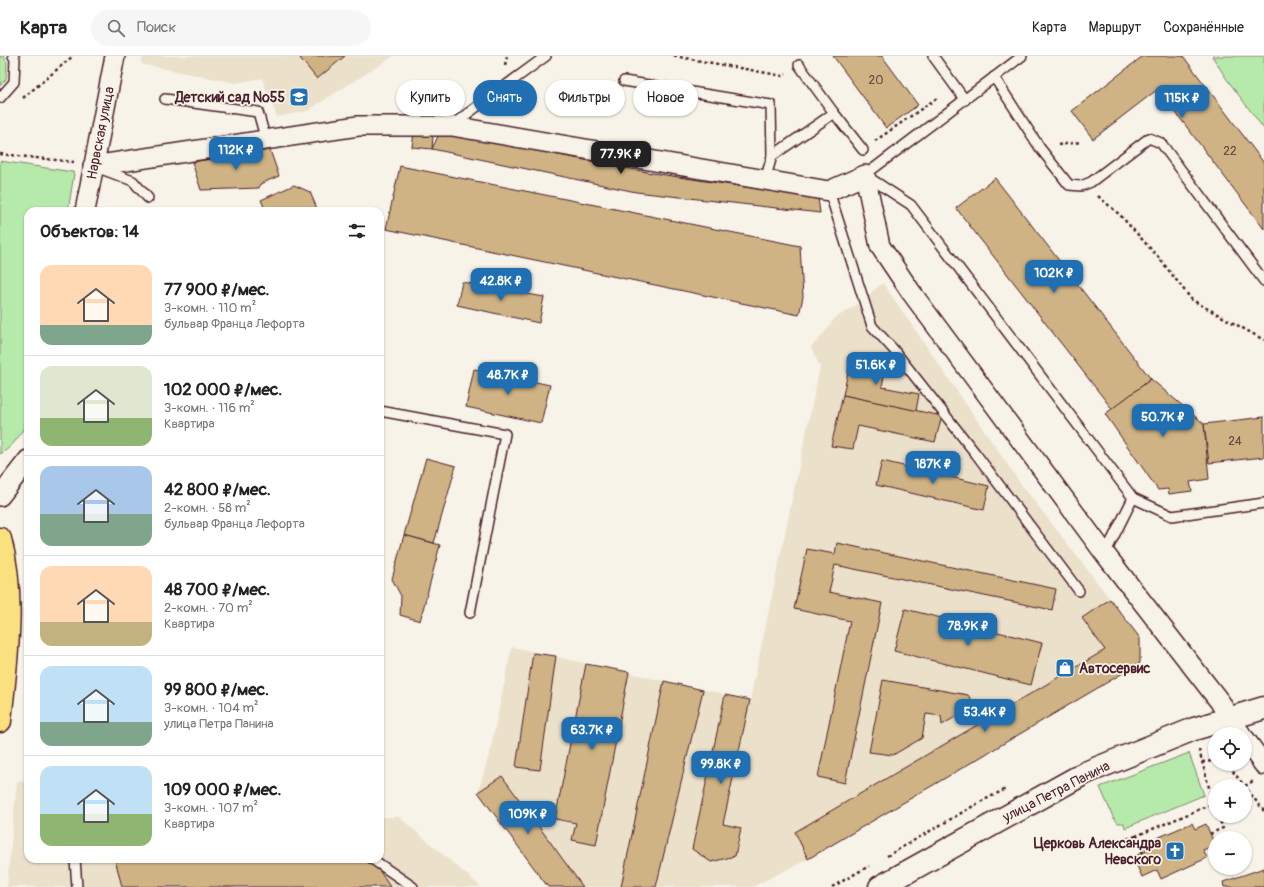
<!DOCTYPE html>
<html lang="ru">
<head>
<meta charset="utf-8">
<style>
	body { margin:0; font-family:Pangolin,sans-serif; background:#f6f6f6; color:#222; height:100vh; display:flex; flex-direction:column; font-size:15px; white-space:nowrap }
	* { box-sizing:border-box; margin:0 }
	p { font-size:13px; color:#767676 }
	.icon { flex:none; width:22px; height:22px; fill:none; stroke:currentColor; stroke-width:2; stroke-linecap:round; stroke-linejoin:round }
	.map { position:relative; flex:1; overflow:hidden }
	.drawer { position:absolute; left:24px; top:151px; width:360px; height:656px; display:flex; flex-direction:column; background:#fff; border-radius:12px; box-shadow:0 1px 3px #0004 }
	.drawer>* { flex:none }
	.hud { position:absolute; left:396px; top:24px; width:380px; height:36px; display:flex; gap:8px }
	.fabs { position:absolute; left:1208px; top:671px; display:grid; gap:8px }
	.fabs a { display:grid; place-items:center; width:44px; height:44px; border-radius:50%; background:#fff; box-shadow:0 1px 3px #0004; font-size:20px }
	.price { position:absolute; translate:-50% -34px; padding:0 9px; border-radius:8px; background:#1f6fb2; color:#fff; font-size:13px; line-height:26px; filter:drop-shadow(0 1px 2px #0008) }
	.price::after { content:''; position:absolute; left:50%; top:24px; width:12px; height:9px; margin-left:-6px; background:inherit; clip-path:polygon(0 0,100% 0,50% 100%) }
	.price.active { background:#222; color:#fff }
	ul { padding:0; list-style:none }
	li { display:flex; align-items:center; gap:12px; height:100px; padding:0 16px }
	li+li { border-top:1px solid #e0e0e0 }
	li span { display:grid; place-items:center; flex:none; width:112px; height:80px; border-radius:12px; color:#555 }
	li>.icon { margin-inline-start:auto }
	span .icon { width:48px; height:48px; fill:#fffc; stroke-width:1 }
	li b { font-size:17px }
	h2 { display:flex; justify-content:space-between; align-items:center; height:48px; padding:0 16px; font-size:17px }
	.pill { padding:0 14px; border-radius:18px; background:#fff; box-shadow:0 1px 3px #0004; font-size:14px; line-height:36px }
	.pill.active { background:#1f6fb2; color:#fff }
	header { display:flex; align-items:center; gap:24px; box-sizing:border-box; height:56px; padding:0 20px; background:#fff; border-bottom:1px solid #e0e0e0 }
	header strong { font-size:19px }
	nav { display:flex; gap:22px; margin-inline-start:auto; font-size:14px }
	.search { width:280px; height:36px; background:#f6f6f6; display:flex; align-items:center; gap:10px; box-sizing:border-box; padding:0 14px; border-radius:22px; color:#767676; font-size:15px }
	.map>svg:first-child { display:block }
</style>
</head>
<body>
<header>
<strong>Карта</strong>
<div class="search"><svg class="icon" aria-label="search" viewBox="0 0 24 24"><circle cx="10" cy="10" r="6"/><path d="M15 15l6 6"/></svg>Поиск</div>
<nav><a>Карта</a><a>Маршрут</a><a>Сохранённые</a></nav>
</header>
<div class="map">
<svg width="1264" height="831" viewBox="0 0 1264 831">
	<rect width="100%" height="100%" fill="#f7f3e8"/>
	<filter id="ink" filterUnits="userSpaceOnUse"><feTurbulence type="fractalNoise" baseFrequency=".025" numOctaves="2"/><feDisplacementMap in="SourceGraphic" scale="8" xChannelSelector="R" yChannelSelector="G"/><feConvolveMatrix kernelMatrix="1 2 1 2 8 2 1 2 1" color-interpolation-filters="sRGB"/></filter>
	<g filter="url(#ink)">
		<g fill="#ebe0ca">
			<polygon points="143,0 394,0 307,55 277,61 262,22 236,27 141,8"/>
			<polygon points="883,227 1018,424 1140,582 808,803 752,831 548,831 478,736 490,696 512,591 750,644 820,311 811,291 822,280 835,262 855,250"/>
			<polygon points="17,725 28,726 28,803 380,803 380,761 399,761 481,831 7,831"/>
		</g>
		<g fill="#b5eaab" stroke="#80846b">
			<polygon points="0,0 3,0 7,6 6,23 0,30"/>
			<polygon points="1212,0 1264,0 1264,73 1226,22"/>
			<path d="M 0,105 L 73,116 L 74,118 L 68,155 L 28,155 L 28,361 C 23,375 14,391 0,398 Z"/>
			<polygon points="1189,697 1204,739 1125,772 1124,767 1118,767 1113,761 1100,731"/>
		</g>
		<g fill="#cfb384" stroke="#4a1f2b">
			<polygon points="303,0 345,0 317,23 300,2"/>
			<polygon points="833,0 882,0 918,49 886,72"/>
			<polygon points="1143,0 1183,0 1264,107 1264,173 1158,33 1093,83 1072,55"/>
			<polygon points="440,76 652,117 818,142 820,157 636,136 432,93"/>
			<polygon points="414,77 433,80 432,93 412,91"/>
			<polygon points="270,94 279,120 260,128 259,132 201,134 192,106"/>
			<polygon points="400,110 800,190 803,241 799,259 386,173"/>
			<polygon points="995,122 1151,323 1112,353 956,152"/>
			<polygon points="294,129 310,136 318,155 266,155 261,144"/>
			<polygon points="462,226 544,241 539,267 457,249"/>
			<polygon points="851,302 886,309 882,331 919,338 916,355 843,339"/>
			<polygon points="474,313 550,329 541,367 466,351"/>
			<polygon points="1151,323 1204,368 1209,423 1190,426 1192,435 1169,438 1168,433 1158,434 1105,358"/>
			<polygon points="843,339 942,360 935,386 858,370 853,393 831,390"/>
			<polygon points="1264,361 1264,401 1209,407 1204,368"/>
			<polygon points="426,402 456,410 434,487 404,479"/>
			<polygon points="882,405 989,430 984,454 876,429"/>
			<polygon points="404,479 440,489 420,565 400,559 401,540 392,523"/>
			<polygon points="837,487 1056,533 1052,554 835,509 829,536 882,547 845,727 818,721 850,565 794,553 807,493 835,498"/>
			<polygon points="1110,543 1140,582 1140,607 808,803 795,776 1105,594 1082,562"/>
			<polygon points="905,553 1042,587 1031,629 894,595"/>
			<polygon points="533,597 556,600 540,714 516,711"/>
			<polygon points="586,608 629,616 596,789 572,784 576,767 555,763"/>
			<polygon points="883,624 968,639 975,649 942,669 941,660 926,658 922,682 893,699 869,696"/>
			<polygon points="664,625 703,634 656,831 621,831"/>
			<polygon points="725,639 750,644 723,768 741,772 735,800 711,806 692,793"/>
			<polygon points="502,720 583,831 548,831 478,736"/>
			<polygon points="1192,767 1195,773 1206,768 1215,789 1203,794 1207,802 1161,823 1157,814 1142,821 1133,801 1146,795 1143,788"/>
			<polygon points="115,803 343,803 374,806 390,831 122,831"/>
			<polygon points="1264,812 1264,831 1224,831 1223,826"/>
		</g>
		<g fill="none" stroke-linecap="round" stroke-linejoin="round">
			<g stroke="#4a1f2b" stroke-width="12">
				<g id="service">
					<polyline points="933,0 965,44"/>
					<polyline points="1022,0 865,119 911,149 1133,442 1172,460 1264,447"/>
					<polyline points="994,21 1040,92 1069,129 1081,130 1091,126 1149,82 1161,87 1264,225"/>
					<polyline points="624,25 771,49 772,100"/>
					<polyline points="0,42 14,26 15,3 13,0"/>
					<polyline points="165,43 258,56 266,84"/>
					<polyline points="834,57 863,94"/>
					<polyline points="452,69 546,0"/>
					<polyline points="101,113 133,125 148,142"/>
					<polyline points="765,124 772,100 834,57 799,9"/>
					<polyline points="829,135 872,270 893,293 976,398 1079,535"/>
					<polyline points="380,355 505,378 470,557"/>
					<polyline points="1105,498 1133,442"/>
					<polyline points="75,803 77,831"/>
					<polyline points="372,803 413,831"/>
				</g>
			</g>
			<g stroke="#4a1f2b" stroke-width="22">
				<g id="minor">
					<polyline points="93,110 358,70 452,70 829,135 865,119 880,190 911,236 1105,498 1220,646 1229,662 1241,678"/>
					<polyline points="85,155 115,0"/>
					<polyline points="0,440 28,404"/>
					<polyline points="1245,683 1264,709"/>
				</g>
			</g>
			<g stroke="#4a1f2b" stroke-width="25">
				<polyline id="secondary" points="880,831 1085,717 1194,673 1264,652"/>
			</g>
			<g stroke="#4a1f2b" stroke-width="25">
				<path id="primary" d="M 0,483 C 16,542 6,605 0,665"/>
			</g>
			<g stroke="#4a1f2b" stroke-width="2.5" stroke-dasharray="3 3" stroke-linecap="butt">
				<polyline points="674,0 783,20 786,18"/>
				<polyline points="505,9 507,0"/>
				<polyline points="23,42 73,0"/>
				<polyline points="875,85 937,42"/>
				<polyline points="1058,89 1081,86"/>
				<polyline points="0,98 74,106"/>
				<polyline points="1098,140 1120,159 1159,202 1192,244 1264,284"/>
				<polyline points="1199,694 1215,754"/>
				<polyline points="1202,706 1215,705"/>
				<polyline points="1223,708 1231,713 1264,755"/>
				<polyline points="1245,730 1253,725"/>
				<polyline points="1210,778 1223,772 1218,760"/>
				<polyline points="1116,787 1136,780"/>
				<polyline points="1143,797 1136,780 1212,748"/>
				<polyline points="887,800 982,745 1006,733"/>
				<polyline points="832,831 869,810"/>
			</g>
			<use href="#service" stroke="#f7f3e8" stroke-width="9"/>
			<use href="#minor" stroke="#f7f3e8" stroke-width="19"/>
			<use href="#secondary" stroke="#f7f3e8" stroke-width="22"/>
			<use href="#primary" stroke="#fbe080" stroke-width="22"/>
		</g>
	</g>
	<defs>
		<g id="school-square" transform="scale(1)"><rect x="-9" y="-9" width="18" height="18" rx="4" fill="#1f6fb2" stroke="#f7f3e8"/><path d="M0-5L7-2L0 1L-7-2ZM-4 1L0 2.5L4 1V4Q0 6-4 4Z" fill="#fff"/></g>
		<g id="shop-square" transform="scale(1)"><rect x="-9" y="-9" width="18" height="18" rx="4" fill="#1f6fb2" stroke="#f7f3e8"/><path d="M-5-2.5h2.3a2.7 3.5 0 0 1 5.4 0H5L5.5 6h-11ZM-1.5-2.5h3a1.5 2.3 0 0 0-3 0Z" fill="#fff"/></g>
		<g id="church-square" transform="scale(1)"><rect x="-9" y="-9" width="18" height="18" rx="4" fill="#1f6fb2" stroke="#f7f3e8"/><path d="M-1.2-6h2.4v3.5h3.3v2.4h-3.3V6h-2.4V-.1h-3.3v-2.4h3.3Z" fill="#fff"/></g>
	</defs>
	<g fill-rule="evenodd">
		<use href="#school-square" x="299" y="41"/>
		<use href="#shop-square" x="1065" y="612"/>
		<use href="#church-square" x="1175" y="795"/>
	</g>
	<g text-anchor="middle" stroke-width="3.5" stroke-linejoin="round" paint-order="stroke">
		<g font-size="12" fill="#6b4441">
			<text x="876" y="28">20</text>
			<text x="1230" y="99">22</text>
			<text x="1235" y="389">24</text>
		</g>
		<g font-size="14" font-weight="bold" fill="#4a1f2b" stroke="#f7f3e8" text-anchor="end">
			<text x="285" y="46">Детский сад №55</text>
			<text x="1079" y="617" text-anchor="start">Автосервис</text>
			<text x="1161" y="792">Церковь Александра<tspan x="1161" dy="16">Невского</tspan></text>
		</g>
		<g font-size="14" fill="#4a1f2b" stroke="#f7f3e8">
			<text transform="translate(100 77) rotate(-79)" y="5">Нарвская улица</text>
			<text transform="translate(1056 735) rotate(-27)" y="5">улица Петра Панина</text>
		</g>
	</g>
</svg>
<div class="fabs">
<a><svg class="icon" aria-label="locate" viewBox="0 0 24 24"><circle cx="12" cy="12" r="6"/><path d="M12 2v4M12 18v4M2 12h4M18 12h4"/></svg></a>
<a>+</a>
<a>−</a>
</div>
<b class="price" style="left:1182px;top:63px">115K ₽</b>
<b class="price" style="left:236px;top:115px">112K ₽</b>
<b class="price active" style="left:621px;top:119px">77.9K ₽</b>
<b class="price" style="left:1054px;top:238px">102K ₽</b>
<b class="price" style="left:501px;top:246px">42.8K ₽</b>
<b class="price" style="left:876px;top:330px">51.6K ₽</b>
<b class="price" style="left:508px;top:340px">48.7K ₽</b>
<b class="price" style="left:1163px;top:382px">50.7K ₽</b>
<b class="price" style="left:933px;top:429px">187K ₽</b>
<b class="price" style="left:968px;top:591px">78.9K ₽</b>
<b class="price" style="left:985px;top:677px">53.4K ₽</b>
<b class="price" style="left:592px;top:695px">63.7K ₽</b>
<b class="price" style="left:721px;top:729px">99.8K ₽</b>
<b class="price" style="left:528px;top:779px">109K ₽</b>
<div class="hud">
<a class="pill">Купить</a>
<a class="pill active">Снять</a>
<a class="pill">Фильтры</a>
<a class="pill">Новое</a>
</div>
<section class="drawer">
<h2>Объектов: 14<svg class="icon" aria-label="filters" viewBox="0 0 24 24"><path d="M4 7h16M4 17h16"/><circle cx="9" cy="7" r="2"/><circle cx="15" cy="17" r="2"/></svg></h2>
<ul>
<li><span style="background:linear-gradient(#ffd9b3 75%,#7fa58c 0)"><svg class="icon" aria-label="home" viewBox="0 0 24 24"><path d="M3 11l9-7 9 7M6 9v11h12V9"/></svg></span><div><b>77 900 ₽/мес.</b><p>3-комн. · 110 m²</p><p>бульвар Франца Лефорта</p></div></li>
<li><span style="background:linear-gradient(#dfe7d0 65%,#8fb573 0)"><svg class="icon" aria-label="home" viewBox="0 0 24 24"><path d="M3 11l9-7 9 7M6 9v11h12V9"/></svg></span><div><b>102 000 ₽/мес.</b><p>3-комн. · 116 m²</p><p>Квартира</p></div></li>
<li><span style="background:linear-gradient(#a9c7e8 60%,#7fa58c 0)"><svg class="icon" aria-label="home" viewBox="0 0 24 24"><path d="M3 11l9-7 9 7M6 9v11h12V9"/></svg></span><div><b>42 800 ₽/мес.</b><p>2-комн. · 58 m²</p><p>бульвар Франца Лефорта</p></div></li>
<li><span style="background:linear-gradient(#ffd9b3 70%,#c2b280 0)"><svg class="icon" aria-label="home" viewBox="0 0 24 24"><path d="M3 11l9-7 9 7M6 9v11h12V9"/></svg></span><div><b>48 700 ₽/мес.</b><p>2-комн. · 70 m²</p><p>Квартира</p></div></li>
<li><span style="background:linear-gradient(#bfe0f5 70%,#7fa58c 0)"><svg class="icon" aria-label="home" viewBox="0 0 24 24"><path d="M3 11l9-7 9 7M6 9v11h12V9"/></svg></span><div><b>99 800 ₽/мес.</b><p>3-комн. · 104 m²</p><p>улица Петра Панина</p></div></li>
<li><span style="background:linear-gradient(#bfe0f5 60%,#8fb573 0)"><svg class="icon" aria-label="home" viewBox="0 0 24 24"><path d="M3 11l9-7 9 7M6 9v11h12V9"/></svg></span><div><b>109 000 ₽/мес.</b><p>3-комн. · 107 m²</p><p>Квартира</p></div></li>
</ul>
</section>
</div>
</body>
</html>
